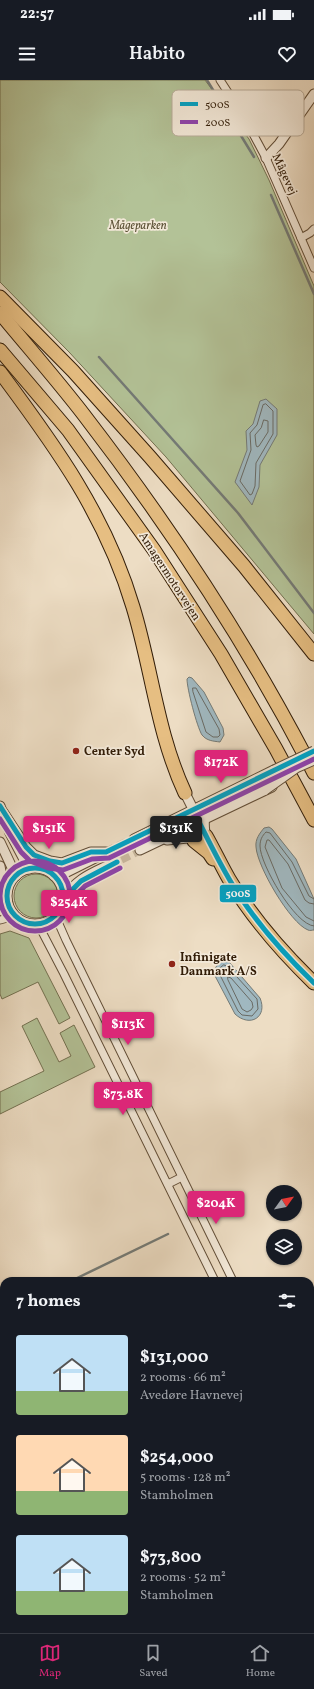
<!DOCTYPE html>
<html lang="en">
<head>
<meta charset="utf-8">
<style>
	body { margin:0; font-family:Vollkorn,serif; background:#20242c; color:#f1f3f6; height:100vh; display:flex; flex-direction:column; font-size:15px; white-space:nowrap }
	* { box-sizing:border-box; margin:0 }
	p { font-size:13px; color:#9ea1a6 }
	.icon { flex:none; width:22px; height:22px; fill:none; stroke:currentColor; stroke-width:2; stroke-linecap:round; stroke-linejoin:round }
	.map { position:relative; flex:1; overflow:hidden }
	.details { position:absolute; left:0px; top:1197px; width:314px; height:356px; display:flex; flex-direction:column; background:#171b24; border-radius:12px 12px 0 0; box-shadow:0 1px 3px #0004 }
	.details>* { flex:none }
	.needle { width:26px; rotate:57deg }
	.tools { position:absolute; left:266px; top:1105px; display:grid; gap:8px }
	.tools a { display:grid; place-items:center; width:36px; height:36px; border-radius:50%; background:#171b24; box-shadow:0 1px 3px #0004; font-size:20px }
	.price { position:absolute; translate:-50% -34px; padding:0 9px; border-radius:4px; background:#db2777; color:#fff; font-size:13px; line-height:26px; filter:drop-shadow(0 1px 2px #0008) }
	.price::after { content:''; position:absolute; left:50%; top:24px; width:12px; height:9px; margin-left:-6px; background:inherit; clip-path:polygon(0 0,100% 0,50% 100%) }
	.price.selected { background:#222; color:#fff }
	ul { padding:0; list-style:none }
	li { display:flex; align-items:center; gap:12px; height:100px; padding:0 16px }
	li span { display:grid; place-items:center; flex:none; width:112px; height:80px; border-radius:4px; color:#555 }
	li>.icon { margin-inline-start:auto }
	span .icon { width:48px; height:48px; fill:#fffc; stroke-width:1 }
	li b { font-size:17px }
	h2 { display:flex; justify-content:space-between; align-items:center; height:48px; padding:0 16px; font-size:17px }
	.status { display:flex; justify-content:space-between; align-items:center; height:28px; padding:0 20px; background:#171b24; direction:ltr }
	.status svg { height:11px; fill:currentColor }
	header { display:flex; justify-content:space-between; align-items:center; height:52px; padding:0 16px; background:#171b24; font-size:18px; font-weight:600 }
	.tab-bar { display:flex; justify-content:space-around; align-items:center; height:56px; border-top:1px solid #363941; background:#171b24; font-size:11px; color:#9ea1a6 }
	.tab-bar a { display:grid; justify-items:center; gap:2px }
	.tab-bar .selected { color:#db2777 }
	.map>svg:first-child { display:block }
</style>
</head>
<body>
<div class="status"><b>22:57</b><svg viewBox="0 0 49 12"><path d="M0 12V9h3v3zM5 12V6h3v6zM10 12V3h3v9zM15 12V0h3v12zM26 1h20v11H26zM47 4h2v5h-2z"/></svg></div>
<header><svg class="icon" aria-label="menu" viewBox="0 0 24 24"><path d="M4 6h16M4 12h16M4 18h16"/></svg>Habito<svg class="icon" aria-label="heart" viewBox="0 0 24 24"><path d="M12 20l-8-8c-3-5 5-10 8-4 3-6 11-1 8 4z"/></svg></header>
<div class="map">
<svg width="314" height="1553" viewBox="0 0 314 1553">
	<rect width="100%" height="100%" fill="#edddc4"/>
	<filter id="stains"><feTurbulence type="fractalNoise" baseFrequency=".005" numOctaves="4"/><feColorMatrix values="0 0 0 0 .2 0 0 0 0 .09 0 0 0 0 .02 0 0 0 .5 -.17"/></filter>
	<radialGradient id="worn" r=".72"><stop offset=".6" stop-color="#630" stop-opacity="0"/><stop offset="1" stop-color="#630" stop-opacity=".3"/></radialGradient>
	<g fill="#b3c297" stroke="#727050">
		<polygon points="0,0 205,0 249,59 269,100 314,206 314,554 166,377 69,272 0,202"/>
		<circle cx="36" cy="816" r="22"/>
		<polygon points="10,851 29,858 70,938 59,944 38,902 2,919 0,914 0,854"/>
		<polygon points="37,938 59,982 71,976 60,953 74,945 95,987 0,1034 0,1012 44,991 22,946"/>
	</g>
	<g fill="#a0b8c0" stroke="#747a76">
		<polygon points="266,319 277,329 277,355 260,385 259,407 252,425 235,402 247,370 246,351 253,344 260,321"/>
		<path d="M 189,597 L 192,598 L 204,612 L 223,648 L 224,655 L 220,662 C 213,661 207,661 202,655 C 197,647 187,609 187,599 Z"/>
		<path d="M 269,747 L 272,749 L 296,779 L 314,819 L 314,850 C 312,850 310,851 308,850 C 290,843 257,786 256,767 C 255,759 260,753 264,748 Z"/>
		<path d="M 223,881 L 229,882 L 260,918 C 268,937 250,948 235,934 L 214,894 C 215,887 217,884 223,881 Z"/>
	</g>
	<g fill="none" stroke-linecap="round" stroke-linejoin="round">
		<g stroke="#696a64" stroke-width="1">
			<polygon points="266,324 273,331 273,354 256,383 255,406 252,414 250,415 240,401 251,370 250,353 257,345 263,325"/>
			<polygon points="264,340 268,341 268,352 259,366 257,367 256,365 255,355 261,348"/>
			<polygon points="193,608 196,608 219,649 220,655 218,657 213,657 206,652 193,612"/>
			<path d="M 314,819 L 309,816 L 292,782 L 270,753 L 266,752 C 262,756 260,760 260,766 C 260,784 295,845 314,846"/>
			<polyline points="314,824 309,823 305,820 288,784 269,760 267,760 265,767 282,808 306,837 314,841"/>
			<polygon points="224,885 227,886 257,919 258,929 252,936 242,935 238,931 219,893 219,889"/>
			<polygon points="228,897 231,898 252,922 253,927 251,930 247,932 242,929 228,900"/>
		</g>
		<g stroke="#747a76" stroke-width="2.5">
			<polyline points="207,0 254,77"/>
			<polyline points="271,115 314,214"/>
			<polyline points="99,277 238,433 314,533"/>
			<polyline points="71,1201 168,1154"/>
			<polyline points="0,1236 4,1234"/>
		</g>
		<g stroke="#c8b79e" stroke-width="9" stroke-dasharray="9 4.5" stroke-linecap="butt">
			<polyline points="106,772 134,759"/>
			<polyline points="109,785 140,770"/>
		</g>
		<g stroke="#614d37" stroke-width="9">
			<g id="minor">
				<polyline points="220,0 244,37 266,78 314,188"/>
				<polyline points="301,158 310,153 314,149"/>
				<polyline points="0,825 8,820"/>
				<polyline points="55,835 66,860 233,1201"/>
				<polyline points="0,840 15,836"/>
				<polyline points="38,844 64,894 215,1201"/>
				<polyline points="168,1104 182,1097"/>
				<polyline points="310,1358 314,1366"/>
				<polyline points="310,1398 314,1406"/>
				<polyline points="0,1498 4,1496"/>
			</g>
		</g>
		<g stroke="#614d37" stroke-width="11">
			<g id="tertiary">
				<polyline points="266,78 279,64 314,14"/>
				<polyline points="185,713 202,747"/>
				<polyline points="0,726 10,753 29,789"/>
				<polyline points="3,732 26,767 34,775 50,781 62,783 91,772 106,772"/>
				<path d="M 205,753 C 203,738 204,731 218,724"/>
				<polyline points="134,759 274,690"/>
				<polyline points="167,760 188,758 194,761"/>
				<polyline points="0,762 16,796"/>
				<polyline points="140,770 272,707"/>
				<polyline points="0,786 2,797 0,803"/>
				<circle cx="35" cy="816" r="28"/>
				<polyline points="54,796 63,794 105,773"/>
				<path d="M 63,819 C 77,799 88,795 109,785"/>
			</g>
		</g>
		<g stroke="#321d08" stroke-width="15">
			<g id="motorway">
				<polyline points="0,217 73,291 150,377 244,486 314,574"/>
				<path d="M 0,233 C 28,267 57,300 84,335 C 171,448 249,566 314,693"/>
				<polyline points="0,270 68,350 154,470 221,574 276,669 314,740"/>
				<path d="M 0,292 C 56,367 106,436 133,527 C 152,589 157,653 185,713"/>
				<path d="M 206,756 C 214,770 221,785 229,799 C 252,838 282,872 314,903"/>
				<polyline points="194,761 209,773 213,779"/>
			</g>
		</g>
		<use href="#minor" stroke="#f3e9d9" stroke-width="7"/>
		<use href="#tertiary" stroke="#f3e9d9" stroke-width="9"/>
		<use href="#motorway" stroke="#e6be82" stroke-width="13"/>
		<g stroke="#614d37" stroke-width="11" stroke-linecap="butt">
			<g id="tertiary-bridge">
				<polyline points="274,690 314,671"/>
				<polyline points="265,710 296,688 314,680"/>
			</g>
		</g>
		<use href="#tertiary-bridge" stroke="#f3e9d9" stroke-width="9"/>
		<g stroke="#f3e9d9" stroke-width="8">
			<g id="bus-1">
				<polyline points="0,726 26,767 34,775 50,781 62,783 91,772 106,772 314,671"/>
				<path d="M 166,758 L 199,742 C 212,767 223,791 239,815 C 260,847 286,876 314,903"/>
				<circle cx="35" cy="816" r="28"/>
				<polyline points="63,819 81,801 117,782"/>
			</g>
		</g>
		<g stroke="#f3e9d9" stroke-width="8">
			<g id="bus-2">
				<polyline points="0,739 21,772 30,781 48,788 63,790 92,779 109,778 314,679"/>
				<circle cx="35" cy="816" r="35"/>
				<polyline points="68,823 85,806 120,788"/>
			</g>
		</g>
		<use href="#bus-1" stroke="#02a2c4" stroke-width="5"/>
		<use href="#bus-2" stroke="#8e44ad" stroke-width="5"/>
	</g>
	<g fill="#8f2418" stroke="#f3e9d9" stroke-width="1.5">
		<circle cx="76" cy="671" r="4"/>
		<circle cx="172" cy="884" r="4"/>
	</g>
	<g text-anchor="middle" stroke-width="3.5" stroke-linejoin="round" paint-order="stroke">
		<g font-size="12" fill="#321d08" stroke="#f3e9d9">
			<text transform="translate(285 94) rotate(66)" y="4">Mågevej</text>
			<text transform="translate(170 496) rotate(57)" y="4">Amagermotorvejen</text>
		</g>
		<g font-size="12" font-style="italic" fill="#594f33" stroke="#f3e9d9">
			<text x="138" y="149">Mågeparken</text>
		</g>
		<g font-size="12" font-weight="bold" fill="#321d08" stroke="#f3e9d9" text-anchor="start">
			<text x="84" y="675">Center Syd</text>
			<text x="180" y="881">Infinigate<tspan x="180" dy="14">Danmark A/S</tspan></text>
		</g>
	</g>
	<rect x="172" y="10" width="132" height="46" rx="6" fill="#f3e9d9" stroke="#b9ac9a" stroke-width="1"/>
	<rect x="180" y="22" width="18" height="4" fill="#02a2c4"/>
	<rect x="180" y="40" width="18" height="4" fill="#8e44ad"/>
	<g font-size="11" fill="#321d08">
		<text x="205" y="28">500S</text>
		<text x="205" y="46">200S</text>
	</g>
	<rect stroke="#f3e9d9" stroke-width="1.5" x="219" y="804" width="38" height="19" rx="4" fill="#02a2c4"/>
	<g font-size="11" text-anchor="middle" font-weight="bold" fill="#fff">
		<text x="238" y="817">500S</text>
	</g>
	<rect width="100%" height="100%" filter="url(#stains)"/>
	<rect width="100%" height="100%" fill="url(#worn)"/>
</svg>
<div class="tools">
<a><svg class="needle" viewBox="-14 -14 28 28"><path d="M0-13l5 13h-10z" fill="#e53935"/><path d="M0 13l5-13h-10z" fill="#9ea1a6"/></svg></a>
<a><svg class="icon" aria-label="layers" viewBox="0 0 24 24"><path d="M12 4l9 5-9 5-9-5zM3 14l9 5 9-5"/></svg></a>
</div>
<b class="price" style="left:221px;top:704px">$172K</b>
<b class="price" style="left:49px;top:770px">$151K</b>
<b class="price selected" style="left:176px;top:770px">$131K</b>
<b class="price" style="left:69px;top:844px">$254K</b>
<b class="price" style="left:128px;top:966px">$113K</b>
<b class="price" style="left:123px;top:1036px">$73.8K</b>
<b class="price" style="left:216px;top:1145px">$204K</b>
<section class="details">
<h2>7 homes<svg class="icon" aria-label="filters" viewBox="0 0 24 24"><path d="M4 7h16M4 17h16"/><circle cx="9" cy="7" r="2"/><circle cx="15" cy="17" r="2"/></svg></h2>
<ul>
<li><span style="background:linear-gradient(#bfe0f5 70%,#8fb573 0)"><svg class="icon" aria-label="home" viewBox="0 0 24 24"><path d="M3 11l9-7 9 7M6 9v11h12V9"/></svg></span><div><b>$131,000</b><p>2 rooms · 66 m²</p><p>Avedøre Havnevej</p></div></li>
<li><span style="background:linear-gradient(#ffd9b3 70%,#8fb573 0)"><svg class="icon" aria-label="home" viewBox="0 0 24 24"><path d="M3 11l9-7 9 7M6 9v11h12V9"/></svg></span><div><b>$254,000</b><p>5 rooms · 128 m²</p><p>Stamholmen</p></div></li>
<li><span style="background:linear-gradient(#bfe0f5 70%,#8fb573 0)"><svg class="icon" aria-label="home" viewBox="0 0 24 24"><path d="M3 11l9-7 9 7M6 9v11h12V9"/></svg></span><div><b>$73,800</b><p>2 rooms · 52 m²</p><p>Stamholmen</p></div></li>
</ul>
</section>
</div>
<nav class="tab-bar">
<a class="selected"><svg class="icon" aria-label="map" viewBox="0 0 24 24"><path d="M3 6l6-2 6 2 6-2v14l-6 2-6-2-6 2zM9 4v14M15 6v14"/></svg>Map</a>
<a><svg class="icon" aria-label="saved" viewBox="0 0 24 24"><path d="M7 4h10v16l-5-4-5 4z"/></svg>Saved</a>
<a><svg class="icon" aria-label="home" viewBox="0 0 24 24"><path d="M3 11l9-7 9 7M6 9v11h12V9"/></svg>Home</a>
</nav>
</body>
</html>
